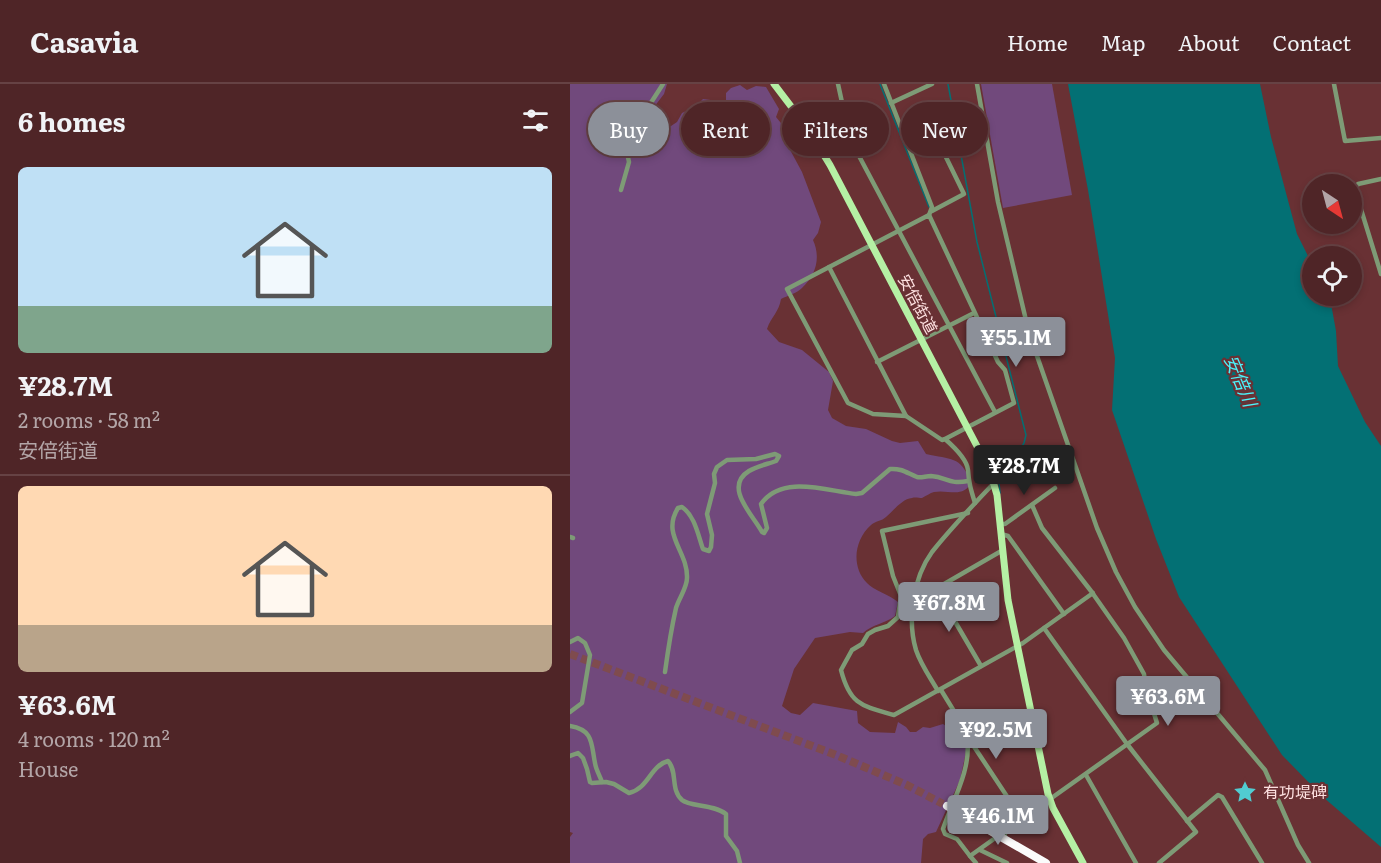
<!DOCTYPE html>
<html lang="en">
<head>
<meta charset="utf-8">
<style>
	body { margin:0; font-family:Literata,"Noto Sans JP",serif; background:#552d2f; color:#f1f3f6; height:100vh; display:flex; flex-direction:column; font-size:22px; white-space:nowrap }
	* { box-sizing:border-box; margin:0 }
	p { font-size:20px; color:#b3a5a7 }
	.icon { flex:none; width:33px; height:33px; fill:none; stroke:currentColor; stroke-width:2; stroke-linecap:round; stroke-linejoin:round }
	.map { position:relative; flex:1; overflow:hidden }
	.details { display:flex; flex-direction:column; background:#4f2527; width:570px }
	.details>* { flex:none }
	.banner { position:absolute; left:18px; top:18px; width:570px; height:54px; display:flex; gap:12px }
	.needle { width:39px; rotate:144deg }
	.tools { position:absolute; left:732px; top:90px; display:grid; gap:12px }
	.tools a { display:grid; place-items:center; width:60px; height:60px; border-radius:50%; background:#4f2527; box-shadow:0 3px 9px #0003,0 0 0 2px #664244; font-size:30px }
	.price { position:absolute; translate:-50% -51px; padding:0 14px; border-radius:6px; background:#8c9099; color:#fff; font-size:20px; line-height:39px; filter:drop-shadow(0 2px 3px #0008) }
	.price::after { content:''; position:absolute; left:50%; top:36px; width:18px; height:14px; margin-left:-9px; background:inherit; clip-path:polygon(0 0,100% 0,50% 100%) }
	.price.on { background:#222; color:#fff }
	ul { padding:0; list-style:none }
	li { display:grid; align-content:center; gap:12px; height:318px; padding:0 18px }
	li+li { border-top:2px solid #664244 }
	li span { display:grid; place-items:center; height:186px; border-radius:9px; color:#555 }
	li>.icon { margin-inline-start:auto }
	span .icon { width:108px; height:108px; fill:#fffc; stroke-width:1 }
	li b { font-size:26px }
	h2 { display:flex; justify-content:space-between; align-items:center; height:72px; padding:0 18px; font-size:26px }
	.pill { padding:0 21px; border-radius:27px; background:#4f2527; box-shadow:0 3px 9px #0003,0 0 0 2px #664244; font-size:21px; line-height:54px }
	.pill.on { background:#8c9099; color:#fff }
	header { display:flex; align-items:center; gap:36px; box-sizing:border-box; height:84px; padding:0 30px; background:#4f2527; border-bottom:2px solid #664244 }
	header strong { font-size:28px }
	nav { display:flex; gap:33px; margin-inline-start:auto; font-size:21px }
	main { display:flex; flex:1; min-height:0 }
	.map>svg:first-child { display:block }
</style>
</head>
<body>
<header>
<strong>Casavia</strong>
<nav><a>Home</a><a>Map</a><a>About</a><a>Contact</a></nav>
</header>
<main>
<section class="details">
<h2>6 homes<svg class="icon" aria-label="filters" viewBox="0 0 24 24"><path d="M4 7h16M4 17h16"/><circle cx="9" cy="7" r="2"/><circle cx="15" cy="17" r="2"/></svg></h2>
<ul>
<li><span style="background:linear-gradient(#bfe0f5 75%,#7fa58c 0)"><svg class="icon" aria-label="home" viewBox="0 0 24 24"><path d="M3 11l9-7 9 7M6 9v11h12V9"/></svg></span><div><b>¥28.7M</b><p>2 rooms · 58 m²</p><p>安倍街道</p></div></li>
<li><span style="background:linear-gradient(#ffd9b3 75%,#b9a48a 0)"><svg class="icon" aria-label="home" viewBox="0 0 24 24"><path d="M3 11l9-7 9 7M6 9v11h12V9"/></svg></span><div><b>¥63.6M</b><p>4 rooms · 120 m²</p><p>House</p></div></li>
</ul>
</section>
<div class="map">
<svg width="811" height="779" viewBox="0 0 811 779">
	<rect width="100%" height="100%" fill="#693134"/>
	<g fill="#71497c">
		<path d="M 0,0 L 97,0 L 94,10 L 58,57 L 59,66 L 67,71 L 80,60 L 91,56 L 98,44 L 107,38 L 112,29 L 126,22 L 133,15 L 156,18 L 156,9 L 161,4 L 170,1 L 177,6 L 186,2 L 196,3 L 209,25 L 206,33 L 215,44 L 218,62 L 232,88 L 251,138 L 248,149 L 243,156 C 251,174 246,191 232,204 C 227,209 217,212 211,215 C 209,228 201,233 197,245 L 209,258 L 232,266 L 259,288 L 263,297 L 258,326 L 262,334 L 276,342 L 296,345 L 322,357 L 330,359 L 348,357 L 356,370 C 381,376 390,371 401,398 C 394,415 378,405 364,408 C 360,409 356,412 352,414 C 349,414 345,413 342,414 C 332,415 324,426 316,433 C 312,437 305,437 301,441 C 284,456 281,483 297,499 C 303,506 320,511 328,518 L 325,532 C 314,540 303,540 293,549 L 280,548 L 245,554 L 224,585 L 212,622 L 221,629 L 230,631 L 243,619 L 287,627 L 288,639 L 300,648 L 325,649 L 328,638 L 336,643 L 340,648 L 346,648 L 353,643 L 360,644 L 373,640 L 382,646 L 387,654 L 392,655 L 397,663 L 390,696 L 366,748 L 358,750 L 353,755 L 351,779 L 0,779 L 0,753 L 3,749 L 0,748 Z"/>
		<polygon points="411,0 482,0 502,111 433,124"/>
	</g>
	<polygon fill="#037074" points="498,0 690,0 701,53 727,150 742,180 742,212 759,212 760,214 766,247 768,282 795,338 811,362 811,763 753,713 712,671 609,513 586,455 542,326 545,274 518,106"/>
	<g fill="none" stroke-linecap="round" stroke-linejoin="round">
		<g stroke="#037074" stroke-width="1.5">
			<polyline points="310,0 359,123"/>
			<polyline points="378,0 407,158 456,351 454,359 429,399 430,409"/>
		</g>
		<polyline stroke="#7f4b4e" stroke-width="8" stroke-dasharray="8 4" stroke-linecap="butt" points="0,570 266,671 337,701 373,720"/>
		<g stroke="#7e9b76" stroke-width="4.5">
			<polyline points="268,0 280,55 425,328"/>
			<polyline points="314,0 362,123 359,131"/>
			<polyline points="407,0 428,118 459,249 527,444 546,488 565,523 594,566 695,686 728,761 739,779"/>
			<polyline points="764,0 775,57 811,54"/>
			<polyline points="321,19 362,0"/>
			<polyline points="351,22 394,110 362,127"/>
			<polyline points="811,95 788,100 785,106 811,190"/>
			<polyline points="51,106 59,78 55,59 93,0"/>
			<polyline points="259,183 336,332"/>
			<polyline points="307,278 404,229"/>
			<path d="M 375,355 L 444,319 L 435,286 L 428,278 L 359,131 L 217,205 L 278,319 L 303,330 L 336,332 L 372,356 L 375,355 C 383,362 397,375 398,386 C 399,400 401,406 405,419"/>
			<path d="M 398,429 L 312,447 L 323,492 L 331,512 L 328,533 L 318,542 L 305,546 L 298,550 L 292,560 L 282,566 L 271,586 C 280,621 292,622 324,631 L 453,559 L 474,544 L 557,660 L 626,748 L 589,779"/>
			<polyline points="430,440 435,440 485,404"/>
			<polyline points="431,450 438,452 494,530"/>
			<polyline points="0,453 3,454"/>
			<polyline points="366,505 411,582"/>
			<polyline points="330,519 343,518 433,466"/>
			<polyline points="474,544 523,509"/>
			<polyline points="0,558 8,554 15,559 20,571 12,619 0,628"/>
			<path d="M 95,588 C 98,566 101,546 106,524 C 109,514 117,504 117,494 C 118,467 91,451 108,424 L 112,423 C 125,432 128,451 133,465 L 139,467 L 141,463 L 142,451 L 137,430 L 145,399 L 144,390 L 147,383 L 157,376 L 186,375 L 205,370 L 209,372 L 206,377 C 198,380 187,382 179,387 C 153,403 183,431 192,448 L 194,449 L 197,444 L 191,420 C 212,390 257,407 286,410 L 292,409 L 320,385 C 331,384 337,389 347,393 C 351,394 356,392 361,392 C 377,393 379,401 398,397"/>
			<polyline points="371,606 395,645 397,652 452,735"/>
			<path d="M 368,607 C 360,593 351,581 346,566 C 337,536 343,494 362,468 C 381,444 403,421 424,399"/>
			<path d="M 0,642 C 24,646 21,660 25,679 C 26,686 30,692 32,698"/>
			<path d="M 397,655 C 402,684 382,718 373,745 L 375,750 L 387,755 L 400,772"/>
			<path d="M 0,672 L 8,669 L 13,674 L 17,685 L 20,698 L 22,699 L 36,698 L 44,700 L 59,709 C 79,704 80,682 98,677 C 108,688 100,705 112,716 C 120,723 143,720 156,730 L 156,752 L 167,767 L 170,779"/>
			<polyline points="516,691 566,779"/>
			<polyline points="383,715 435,751"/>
			<polyline points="617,737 648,711 652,713 692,779"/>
			<polyline points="410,766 437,779"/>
			<polyline points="406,779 400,772 587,639 576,604 574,590 554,554 521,507 472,444 462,421"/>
		</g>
		<polyline stroke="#b5f0a4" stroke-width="7" points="204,0 236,42 260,81 420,387 427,411 438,516 478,710 483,724 513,779"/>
		<polyline stroke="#fbfbfb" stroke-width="8" points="377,722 476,779"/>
	</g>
	<defs>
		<g id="sight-bare" transform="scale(1.8)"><path d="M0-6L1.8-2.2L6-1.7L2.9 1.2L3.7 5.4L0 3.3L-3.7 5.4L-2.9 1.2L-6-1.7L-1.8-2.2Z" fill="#51ccd1" stroke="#693134" stroke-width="2.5" paint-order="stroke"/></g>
	</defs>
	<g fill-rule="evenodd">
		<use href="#sight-bare" x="675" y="708"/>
	</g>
	<g text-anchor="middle" stroke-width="4.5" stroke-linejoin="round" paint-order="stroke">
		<g font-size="16" fill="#fde0e0" stroke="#693134">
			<text transform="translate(348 220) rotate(62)" y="6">安倍街道</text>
		</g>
		<g font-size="16" fill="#fde0e0" stroke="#693134" text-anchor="start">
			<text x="693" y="714">有功堤碑</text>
		</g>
		<g font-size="18" font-style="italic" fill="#4af5fc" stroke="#693134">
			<text transform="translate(670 297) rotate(67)" y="6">安倍川</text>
		</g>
	</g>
</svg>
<div class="tools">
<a><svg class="needle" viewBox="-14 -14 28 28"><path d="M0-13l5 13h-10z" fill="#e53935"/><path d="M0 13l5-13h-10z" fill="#b3a5a7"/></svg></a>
<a><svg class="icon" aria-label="locate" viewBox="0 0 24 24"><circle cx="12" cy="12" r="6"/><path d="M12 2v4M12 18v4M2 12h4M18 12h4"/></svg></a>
</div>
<b class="price" style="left:446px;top:284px">¥55.1M</b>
<b class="price on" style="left:454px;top:412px">¥28.7M</b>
<b class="price" style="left:379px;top:549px">¥67.8M</b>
<b class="price" style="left:598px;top:643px">¥63.6M</b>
<b class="price" style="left:426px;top:676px">¥92.5M</b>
<b class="price" style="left:428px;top:762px">¥46.1M</b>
<div class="banner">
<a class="pill on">Buy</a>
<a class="pill">Rent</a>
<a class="pill">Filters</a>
<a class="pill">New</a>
</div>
</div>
</main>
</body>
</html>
